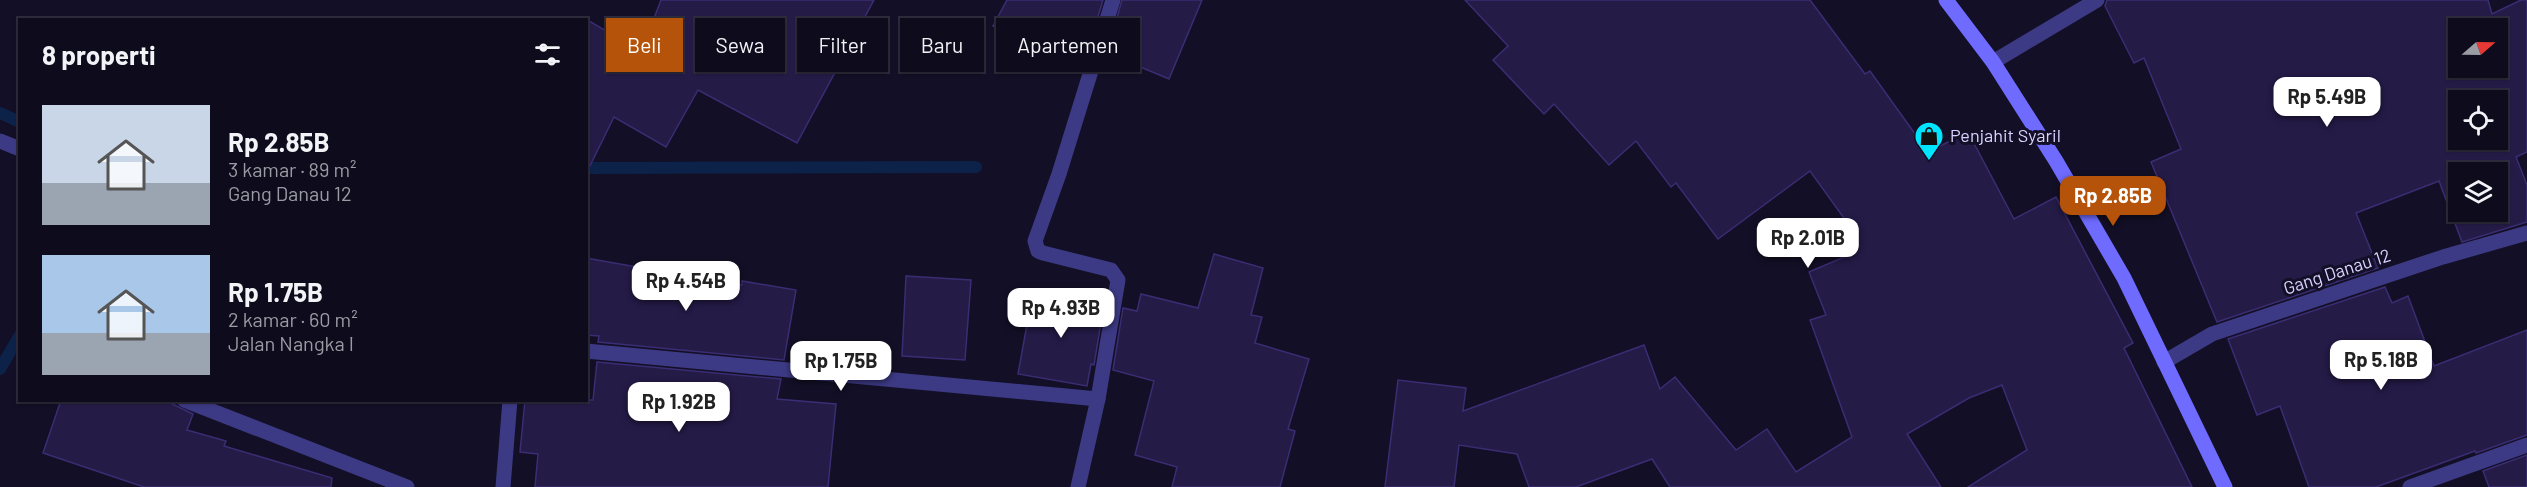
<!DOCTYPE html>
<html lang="id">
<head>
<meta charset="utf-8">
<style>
	body { margin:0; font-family:Barlow,sans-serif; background:#171425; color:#f1f3f6; height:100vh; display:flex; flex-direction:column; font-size:22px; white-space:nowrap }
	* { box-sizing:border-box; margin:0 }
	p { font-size:20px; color:#9b9ba3 }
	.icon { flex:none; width:33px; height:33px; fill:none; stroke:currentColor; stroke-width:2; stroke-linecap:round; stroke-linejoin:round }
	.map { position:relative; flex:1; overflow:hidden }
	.side { position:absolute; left:18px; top:18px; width:570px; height:384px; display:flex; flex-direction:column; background:#0e0b1c; border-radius:0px; box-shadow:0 2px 4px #0004,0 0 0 2px #2e2b3b }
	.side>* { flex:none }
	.top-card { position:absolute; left:606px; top:18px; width:570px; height:54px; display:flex; gap:12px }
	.needle { width:39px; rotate:70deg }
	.fabs { position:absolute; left:2448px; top:18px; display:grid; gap:12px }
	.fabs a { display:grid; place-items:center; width:60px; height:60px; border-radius:0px; background:#0e0b1c; box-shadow:0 2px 4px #0004,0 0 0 2px #2e2b3b; font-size:30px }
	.price { position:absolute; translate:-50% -51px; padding:0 14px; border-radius:12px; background:#fff; color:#222; font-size:20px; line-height:39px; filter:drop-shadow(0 2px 3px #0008) }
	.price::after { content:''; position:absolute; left:50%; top:36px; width:18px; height:14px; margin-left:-9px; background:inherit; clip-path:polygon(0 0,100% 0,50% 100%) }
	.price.on { background:#b45309; color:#fff }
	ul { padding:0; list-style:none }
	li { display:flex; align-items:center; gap:18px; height:150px; padding:0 24px }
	li span { display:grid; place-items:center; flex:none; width:168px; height:120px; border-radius:0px; color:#555 }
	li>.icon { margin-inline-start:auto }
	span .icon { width:72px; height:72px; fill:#fffc; stroke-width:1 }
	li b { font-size:26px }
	h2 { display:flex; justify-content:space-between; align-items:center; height:72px; padding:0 24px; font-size:26px }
	.tag { padding:0 21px; border-radius:0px; background:#0e0b1c; box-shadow:0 2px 4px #0004,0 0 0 2px #2e2b3b; font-size:21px; line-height:54px }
	.tag.on { background:#b45309; color:#fff }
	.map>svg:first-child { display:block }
</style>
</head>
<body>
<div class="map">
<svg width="2527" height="487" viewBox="0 0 2527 487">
	<rect width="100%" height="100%" fill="#130f26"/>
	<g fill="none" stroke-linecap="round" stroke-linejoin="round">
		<g stroke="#0c2248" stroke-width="12">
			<polyline points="0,113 20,122"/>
			<polyline points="586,168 976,167"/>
			<polyline points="0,369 20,335"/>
		</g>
	</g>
	<g fill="#241b47" stroke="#3b2d73" stroke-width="1.5" fill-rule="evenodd">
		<polygon points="661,0 874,0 797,143 698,90 666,147 614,117 586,174 586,19 641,52"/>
		<polygon points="1007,0 1103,0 1089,46 1069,37 1056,61 993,26"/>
		<polygon points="1122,0 1202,0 1169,79 1107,53"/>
		<polygon points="1465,0 1810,0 1865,74 1870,71 1928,152 1968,132 2014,219 2056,197 2133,343 2124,348 2192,487 1968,487 2027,450 2002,385 1969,398 1907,434 1941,487 1670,487 1652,459 1576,487 1529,487 1517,454 1459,445 1454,487 1385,487 1398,380 1466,388 1463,411 1644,345 1660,389 1675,377 1736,450 1767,429 1796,472 1852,437 1810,320 1826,315 1809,272 1849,255 1836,233 1849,225 1810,171 1718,239 1676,183 1671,187 1636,141 1609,165 1554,104 1544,114 1493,60 1508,46"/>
		<path d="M 2107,0 L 2488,0 L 2492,14 L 2521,0 L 2527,0 L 2527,152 L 2516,157 L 2527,185 L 2527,222 L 2462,242 L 2439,181 L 2356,213 L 2378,268 L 2217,322 L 2151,162 L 2181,149 L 2144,58 L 2134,63 L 2105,6 ZM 2458,28 L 2498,28 L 2498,68 L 2458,68 ZM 2458,100 L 2498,100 L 2498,140 L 2458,140 ZM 2458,172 L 2498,172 L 2498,212 L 2458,212 Z"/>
		<polygon points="1214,254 1263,268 1251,315 1262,317 1255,343 1309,359 1288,429 1295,431 1280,487 1172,487 1177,467 1135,455 1154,381 1113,370 1123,308 1137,311 1141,294 1198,308"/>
		<polygon points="586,258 665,272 666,269 742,285 742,281 796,290 784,360 598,342 599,336 586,335"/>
		<polygon points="906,276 971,280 965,360 902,356"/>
		<polygon points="2385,287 2392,303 2408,296 2434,366 2527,330 2527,435 2476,453 2475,451 2376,487 2309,487 2280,406 2257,415 2228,339"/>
		<polygon points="1033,291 1104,304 1094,365 1091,364 1087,386 1018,374"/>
		<polygon points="597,362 781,379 777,399 836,404 828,487 535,487 538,454 520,452 525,400 593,400"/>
		<polygon points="61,400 164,400 193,414 187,430 226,441 224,446 332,478 331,487 144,487 43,453"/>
		<polygon points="2527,455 2527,487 2489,487 2483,471"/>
	</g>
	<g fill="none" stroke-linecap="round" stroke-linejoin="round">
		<g stroke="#3d3a85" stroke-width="15">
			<polyline points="1993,62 2097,0"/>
			<polyline points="0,141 20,149"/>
			<polyline points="586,351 1098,399"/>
			<polyline points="2164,362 2212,334 2443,257 2527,233"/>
			<polyline points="184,400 407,487"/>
			<polyline points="503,487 510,400"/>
			<polyline points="1078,487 1098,399 1118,280 1111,270 1043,253 1038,251 1035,241 1059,174 1113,0"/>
			<polyline points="2410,487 2527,445"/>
		</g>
		<polyline stroke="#6f6bff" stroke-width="15" points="1946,0 1993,62 2056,161 2124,278 2225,487"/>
	</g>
	<defs>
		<g id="shop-pin" transform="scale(1.5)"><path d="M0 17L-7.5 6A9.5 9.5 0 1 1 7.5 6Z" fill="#00e5ff" stroke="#130f26"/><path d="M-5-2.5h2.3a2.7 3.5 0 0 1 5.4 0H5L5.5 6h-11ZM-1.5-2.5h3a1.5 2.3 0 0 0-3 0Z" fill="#111"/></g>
	</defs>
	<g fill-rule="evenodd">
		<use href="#shop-pin" x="1929" y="136"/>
	</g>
	<g text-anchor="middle" stroke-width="6" stroke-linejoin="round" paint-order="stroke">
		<g font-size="18" fill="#d9d4ff" stroke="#130f26" text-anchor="start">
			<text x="1950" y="142">Penjahit Syaril</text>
		</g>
		<g font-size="18" fill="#d9d4ff" stroke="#130f26">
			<text transform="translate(2337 272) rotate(-18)" y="6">Gang Danau 12</text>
		</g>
	</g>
</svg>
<div class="fabs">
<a><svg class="needle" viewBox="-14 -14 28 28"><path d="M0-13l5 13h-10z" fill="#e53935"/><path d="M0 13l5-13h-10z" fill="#9b9ba3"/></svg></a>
<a><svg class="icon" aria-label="locate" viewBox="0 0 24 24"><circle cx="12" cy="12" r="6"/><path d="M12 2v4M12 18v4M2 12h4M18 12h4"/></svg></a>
<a><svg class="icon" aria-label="layers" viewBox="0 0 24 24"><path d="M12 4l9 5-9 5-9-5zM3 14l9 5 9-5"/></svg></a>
</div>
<b class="price" style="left:2327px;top:128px">Rp 5.49B</b>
<b class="price on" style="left:2113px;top:227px">Rp 2.85B</b>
<b class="price" style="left:1808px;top:269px">Rp 2.01B</b>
<b class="price" style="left:686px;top:312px">Rp 4.54B</b>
<b class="price" style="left:1061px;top:339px">Rp 4.93B</b>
<b class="price" style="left:2381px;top:391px">Rp 5.18B</b>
<b class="price" style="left:841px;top:392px">Rp 1.75B</b>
<b class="price" style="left:679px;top:433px">Rp 1.92B</b>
<div class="top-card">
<a class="tag on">Beli</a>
<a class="tag">Sewa</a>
<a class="tag">Filter</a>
<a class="tag">Baru</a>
<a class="tag">Apartemen</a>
</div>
<section class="side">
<h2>8 properti<svg class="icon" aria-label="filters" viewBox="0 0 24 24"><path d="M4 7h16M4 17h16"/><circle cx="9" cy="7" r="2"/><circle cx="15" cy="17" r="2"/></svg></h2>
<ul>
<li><span style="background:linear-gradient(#c9d6e8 65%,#9aa5b1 0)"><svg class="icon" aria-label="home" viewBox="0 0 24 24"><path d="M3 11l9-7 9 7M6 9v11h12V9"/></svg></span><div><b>Rp 2.85B</b><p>3 kamar · 89 m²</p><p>Gang Danau 12</p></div></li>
<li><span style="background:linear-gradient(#a9c7e8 65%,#9aa5b1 0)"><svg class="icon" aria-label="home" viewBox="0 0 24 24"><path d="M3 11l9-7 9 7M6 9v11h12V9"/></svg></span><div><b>Rp 1.75B</b><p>2 kamar · 60 m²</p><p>Jalan Nangka I</p></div></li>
</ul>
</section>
</div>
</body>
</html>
